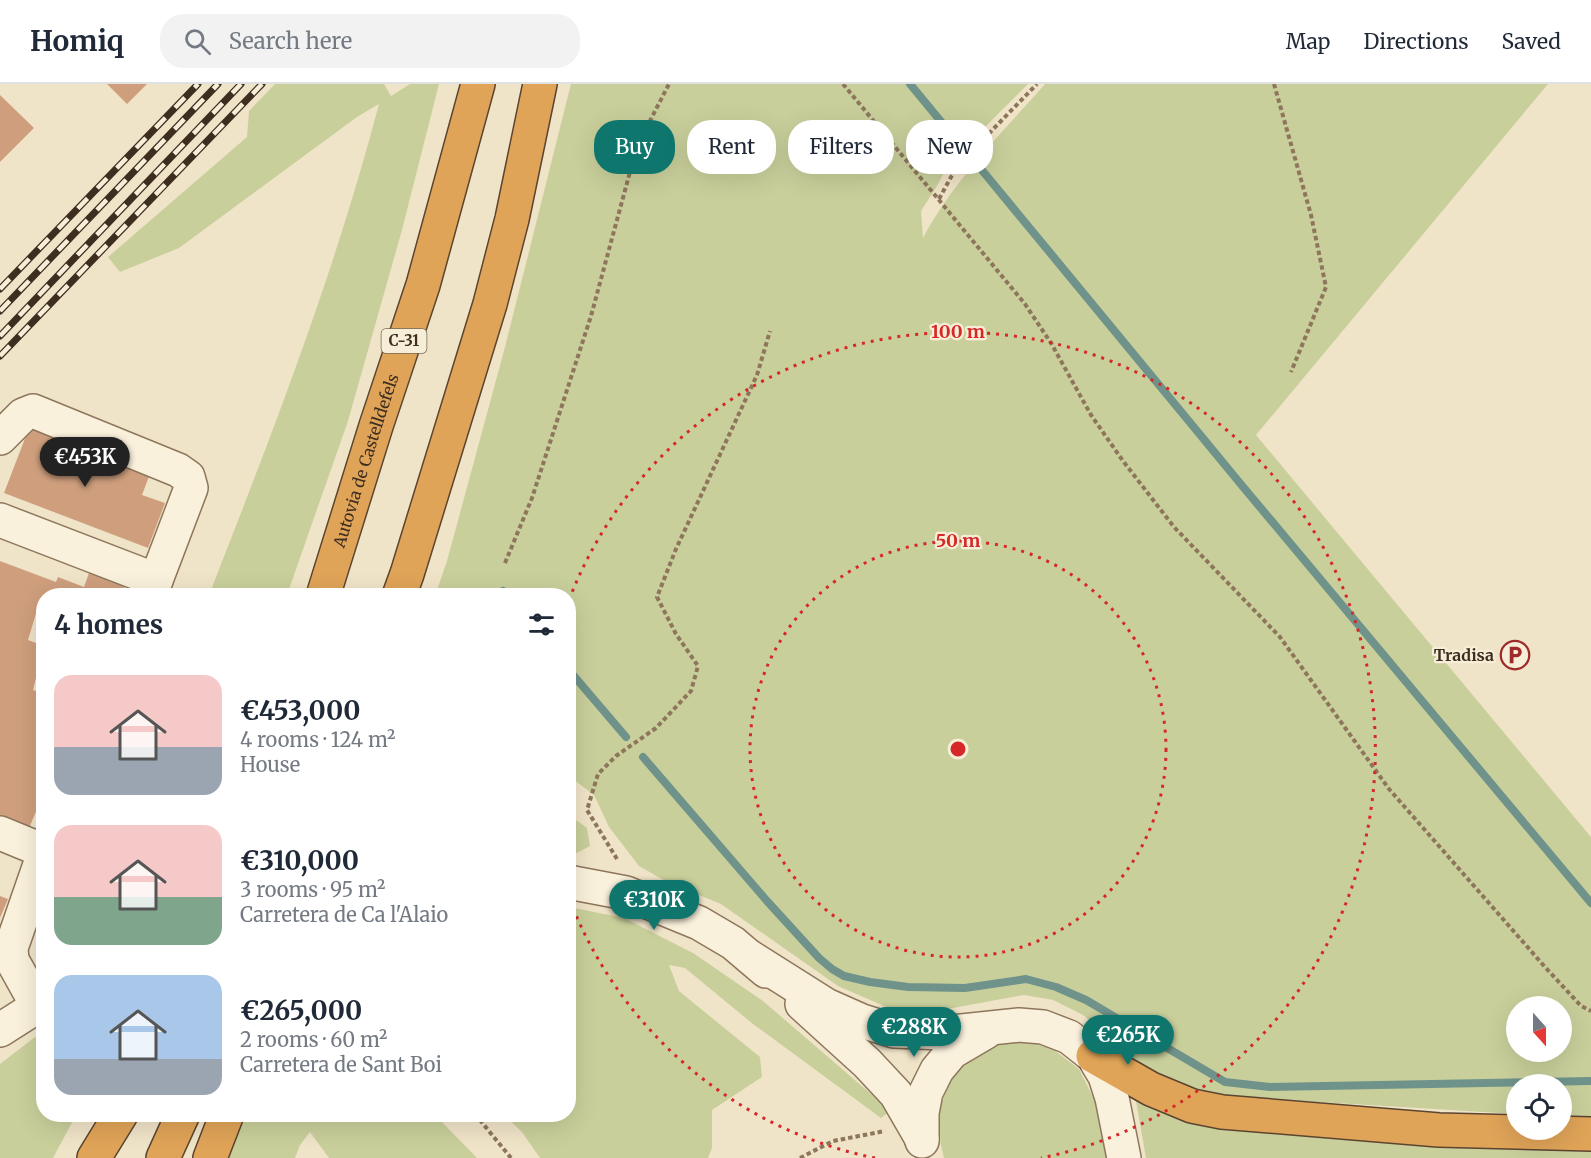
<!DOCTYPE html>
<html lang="en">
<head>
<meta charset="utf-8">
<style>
	body { margin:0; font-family:Merriweather,serif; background:#f2f2f3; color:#1f2937; height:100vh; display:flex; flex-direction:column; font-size:22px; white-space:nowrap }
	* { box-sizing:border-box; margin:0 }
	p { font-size:20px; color:#747a83 }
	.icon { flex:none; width:33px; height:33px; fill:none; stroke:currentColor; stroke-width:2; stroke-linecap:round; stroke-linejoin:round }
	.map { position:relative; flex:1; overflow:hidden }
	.sheet { position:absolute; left:36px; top:504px; width:540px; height:534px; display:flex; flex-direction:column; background:#fff; border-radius:24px; box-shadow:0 6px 24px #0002 }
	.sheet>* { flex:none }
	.top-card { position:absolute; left:594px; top:36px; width:570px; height:54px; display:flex; gap:12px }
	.needle { width:39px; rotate:159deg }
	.fabs { position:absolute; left:1506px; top:912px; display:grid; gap:12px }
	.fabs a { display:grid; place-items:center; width:66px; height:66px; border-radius:50%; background:#fff; box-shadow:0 6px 24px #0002; font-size:30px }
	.price { position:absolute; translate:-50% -51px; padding:0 14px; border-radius:21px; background:#0f766e; color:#fff; font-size:20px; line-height:39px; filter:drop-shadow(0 2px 3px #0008) }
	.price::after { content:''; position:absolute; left:50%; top:36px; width:18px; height:14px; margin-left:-9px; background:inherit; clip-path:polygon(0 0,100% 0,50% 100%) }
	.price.on { background:#222; color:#fff }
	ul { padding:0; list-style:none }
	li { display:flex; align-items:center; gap:18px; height:150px; padding:0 18px }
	li span { display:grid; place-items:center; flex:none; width:168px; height:120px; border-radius:18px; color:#555 }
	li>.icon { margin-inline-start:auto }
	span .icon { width:72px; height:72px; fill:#fffc; stroke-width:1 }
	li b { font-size:26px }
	h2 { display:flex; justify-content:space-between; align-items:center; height:72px; padding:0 18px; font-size:26px }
	.pill { padding:0 21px; border-radius:24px; background:#fff; box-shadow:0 6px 24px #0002; font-size:21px; line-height:54px }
	.pill.on { background:#0f766e; color:#fff }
	header { display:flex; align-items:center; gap:36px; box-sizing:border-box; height:84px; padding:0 30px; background:#fff; border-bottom:2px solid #e0e1e3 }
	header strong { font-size:28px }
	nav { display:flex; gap:33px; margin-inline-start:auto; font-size:21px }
	.search { width:420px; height:54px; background:#f2f2f3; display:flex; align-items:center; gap:15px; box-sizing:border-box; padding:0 21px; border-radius:24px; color:#747a83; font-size:22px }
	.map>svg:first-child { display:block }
</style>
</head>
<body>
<header>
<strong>Homiq</strong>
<div class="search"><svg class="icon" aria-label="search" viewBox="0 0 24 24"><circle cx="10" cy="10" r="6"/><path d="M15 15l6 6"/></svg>Search here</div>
<nav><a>Map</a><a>Directions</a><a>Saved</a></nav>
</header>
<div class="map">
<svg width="1591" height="1074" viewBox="0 0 1591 1074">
	<rect width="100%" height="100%" fill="#f0e4c8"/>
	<g fill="#c9cf9b" fill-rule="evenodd">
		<path d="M 275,0 L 384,0 L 391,12 L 410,0 L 439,0 L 402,146 L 348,337 L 287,511 L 209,511 C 272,350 335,188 379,20 L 357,33 L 179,164 L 120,188 L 108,173 L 247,53 L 249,27 Z"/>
		<path d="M 571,0 L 1028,0 L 976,52 L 955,68 L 937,102 L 921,127 L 923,154 C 954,96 1002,49 1045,0 L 1548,0 L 1256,351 L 1591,753 L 1591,1033 L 1562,1032 L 1562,1000 L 1516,1000 L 1516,1030 L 1236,1013 L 1182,1002 L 1145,983 L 1083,931 L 1053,916 L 1024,911 L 931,928 L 891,925 L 838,902 L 721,820 L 667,798 L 639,782 L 609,743 L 594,711 L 569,692 L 568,512 L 435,512 L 447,477 L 505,263 ZM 1516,922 L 1562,922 L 1562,968 L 1516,968 Z"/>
		<polygon points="568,730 587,744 590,762 573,771 569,770"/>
		<polygon points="569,823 624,834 693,869 763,917 885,1022 888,1029 881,1034 753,940 685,884 669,881 679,907 760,973 762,993 712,1026 712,1064 708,1074 540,1074 522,1048 504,1031 568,1030"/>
		<polygon points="43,947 44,1030 76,1031 53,1074 0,1074 0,980"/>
		<polygon points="1015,958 1034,959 1054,966 1079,985 1097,1021 1110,1074 944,1074 938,1048 940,1024 950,995 963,978 985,962"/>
		<polygon points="1136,1017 1176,1033 1238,1047 1591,1063 1591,1074 1146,1074"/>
		<polygon points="234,1030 441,1031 439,1035 477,1074 329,1074 310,1048 300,1061 295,1074 219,1074"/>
	</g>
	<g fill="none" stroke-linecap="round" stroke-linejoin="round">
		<g stroke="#6f938a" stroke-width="8">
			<polyline points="910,0 962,63"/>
			<polyline points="981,85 1244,404 1591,819"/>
			<polyline points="503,507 506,512"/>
			<polyline points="568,585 626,653"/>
			<polyline points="643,673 767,817 819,874 832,885 844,892 870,898 908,903 965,904 1026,895 1056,903 1086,916 1225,998 1270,1003 1591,997"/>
		</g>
	</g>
	<g fill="#cf9f7d">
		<polygon points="107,0 147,0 127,20"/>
		<polygon points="0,11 34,44 0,78"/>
		<polygon points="29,344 150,390 142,411 165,419 148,464 4,409"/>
		<polygon points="0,477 56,498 58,493 84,503 89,489 125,500 122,512 44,512 44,514 41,513 28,556 44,562 33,606 44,610 44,709 29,744 0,733"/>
		<polygon points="0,812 8,815 0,834"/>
	</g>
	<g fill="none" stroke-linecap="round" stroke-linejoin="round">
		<g stroke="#8d765c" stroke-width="36">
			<g id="minor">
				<polyline points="0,354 23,331 33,327 178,386 188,393 191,404 150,512"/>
				<polyline points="0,436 156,496"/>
				<polyline points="0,749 44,767"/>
				<polyline points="568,798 626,809 699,839 733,859 766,887"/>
				<polyline points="750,873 826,921 862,937 894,947 943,949 1019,941 1043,943 1069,953 1093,972 1105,992 1112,1014 1124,1074"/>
				<polyline points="802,920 867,979 896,1010 922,1055"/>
				<polyline points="37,921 12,876 11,864 44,769"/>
				<polyline points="0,946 44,918"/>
				<polyline points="922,1057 922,1029 926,1008 937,986 952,968 986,948"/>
			</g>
		</g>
		<g stroke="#5b4430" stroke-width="36">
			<g id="highway">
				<path id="s1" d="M 323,512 L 376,342 L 423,201 L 478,0"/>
				<polyline points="399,512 407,490 490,220 512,135 540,0"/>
				<polyline points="1093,972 1151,1005 1192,1022 1222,1028 1439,1046 1591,1050"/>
				<polyline points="94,1074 121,1030"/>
				<polyline points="163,1074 183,1030"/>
				<polyline points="210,1074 227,1030"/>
			</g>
		</g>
		<g stroke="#8d765c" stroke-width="4" stroke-dasharray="4.5 3" stroke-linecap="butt">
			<polyline points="843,0 1025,220 1051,259 1091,331 1123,377 1174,443 1280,553 1389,705 1545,883 1581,922 1591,927"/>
			<polyline points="1274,0 1311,131 1326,203 1291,288"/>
			<polyline points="939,115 951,93 969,70 1037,0"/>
			<polyline points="505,479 532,414 591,232 637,62 669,0"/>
			<polyline points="617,775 587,726 598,690 616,672 656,644 691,607 698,582 676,550 657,513 676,465 757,291 770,247"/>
			<polyline points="475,1030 511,1074"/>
			<polyline points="800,1074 833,1057 885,1047"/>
		</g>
		<use href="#minor" stroke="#faf1dc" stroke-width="33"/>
		<use href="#highway" stroke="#e0a458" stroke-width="33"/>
		<g stroke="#3d2e20" stroke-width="7">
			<g id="rail">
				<polyline points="0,205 198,0"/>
				<polyline points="0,227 218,0"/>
				<polyline points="0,252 241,0"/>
				<polyline points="0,272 262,0"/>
			</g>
		</g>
		<use href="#rail" stroke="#f7eed8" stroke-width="4.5" stroke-dasharray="14" stroke-linecap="butt"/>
	</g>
	<g fill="none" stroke="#d62828" stroke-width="3" stroke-dasharray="3 6">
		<circle cx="958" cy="665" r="208"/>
		<path d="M875 1074A417 417 0 0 1 569 814M569 516A417 417 0 1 1 1041 1074"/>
	</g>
	<defs>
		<g id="parking-ring" transform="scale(1.5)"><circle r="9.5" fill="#f7eed8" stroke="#9e2a2b" stroke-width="1.5"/><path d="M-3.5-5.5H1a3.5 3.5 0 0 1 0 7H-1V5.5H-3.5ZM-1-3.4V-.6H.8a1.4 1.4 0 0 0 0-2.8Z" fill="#9e2a2b"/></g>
	</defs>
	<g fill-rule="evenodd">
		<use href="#parking-ring" x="1515" y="571"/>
	</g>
	<g text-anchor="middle" stroke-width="4.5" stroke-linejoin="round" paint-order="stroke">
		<rect fill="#f7eed8" stroke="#756857" stroke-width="1.5" x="381.5" y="245" width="45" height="24" rx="4.5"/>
		<g font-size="15" font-weight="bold" fill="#3d2e20">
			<text x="404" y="262">C-31</text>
		</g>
		<g font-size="16" fill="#3d2e20" stroke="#f7eed8">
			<text dy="6" stroke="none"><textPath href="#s1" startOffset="142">Autovia de Castelldefels</textPath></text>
		</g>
		<g font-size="16" font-weight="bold" fill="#3d2e20" stroke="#f7eed8" text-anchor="end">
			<text x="1494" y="577">Tradisa</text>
		</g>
	</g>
	<circle cx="958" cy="665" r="9" fill="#d62828" stroke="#f7eed8" stroke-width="3"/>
	<g font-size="18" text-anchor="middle" font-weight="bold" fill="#d62828" stroke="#f7eed8" stroke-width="4.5" stroke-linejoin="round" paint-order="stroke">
		<text x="958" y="254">100 m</text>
		<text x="958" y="463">50 m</text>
	</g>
</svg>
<div class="fabs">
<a><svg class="needle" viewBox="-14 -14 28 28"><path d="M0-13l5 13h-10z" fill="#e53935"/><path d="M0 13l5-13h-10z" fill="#747a83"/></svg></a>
<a><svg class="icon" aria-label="locate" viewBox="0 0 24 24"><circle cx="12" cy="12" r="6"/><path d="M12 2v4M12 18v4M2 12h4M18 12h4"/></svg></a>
</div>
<b class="price on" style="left:85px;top:404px">€453K</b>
<b class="price" style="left:654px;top:847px">€310K</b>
<b class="price" style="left:914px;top:974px">€288K</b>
<b class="price" style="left:1128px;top:982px">€265K</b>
<div class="top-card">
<a class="pill on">Buy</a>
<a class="pill">Rent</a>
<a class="pill">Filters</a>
<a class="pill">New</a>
</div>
<section class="sheet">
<h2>4 homes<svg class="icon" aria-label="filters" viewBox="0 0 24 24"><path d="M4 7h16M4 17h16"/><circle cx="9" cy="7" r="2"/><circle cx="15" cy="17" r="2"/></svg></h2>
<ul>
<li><span style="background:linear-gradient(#f6c9c9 60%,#9aa5b1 0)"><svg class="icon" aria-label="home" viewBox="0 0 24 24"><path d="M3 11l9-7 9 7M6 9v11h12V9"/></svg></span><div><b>€453,000</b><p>4 rooms · 124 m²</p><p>House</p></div></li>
<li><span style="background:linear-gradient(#f6c9c9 60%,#7fa58c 0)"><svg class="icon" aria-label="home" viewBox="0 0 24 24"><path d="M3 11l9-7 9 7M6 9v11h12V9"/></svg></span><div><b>€310,000</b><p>3 rooms · 95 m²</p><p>Carretera de Ca l'Alaio</p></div></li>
<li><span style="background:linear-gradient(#a9c7e8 70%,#9aa5b1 0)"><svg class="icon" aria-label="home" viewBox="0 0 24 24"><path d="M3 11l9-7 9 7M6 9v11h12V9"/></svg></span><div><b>€265,000</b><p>2 rooms · 60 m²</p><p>Carretera de Sant Boi</p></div></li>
</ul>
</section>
</div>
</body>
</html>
